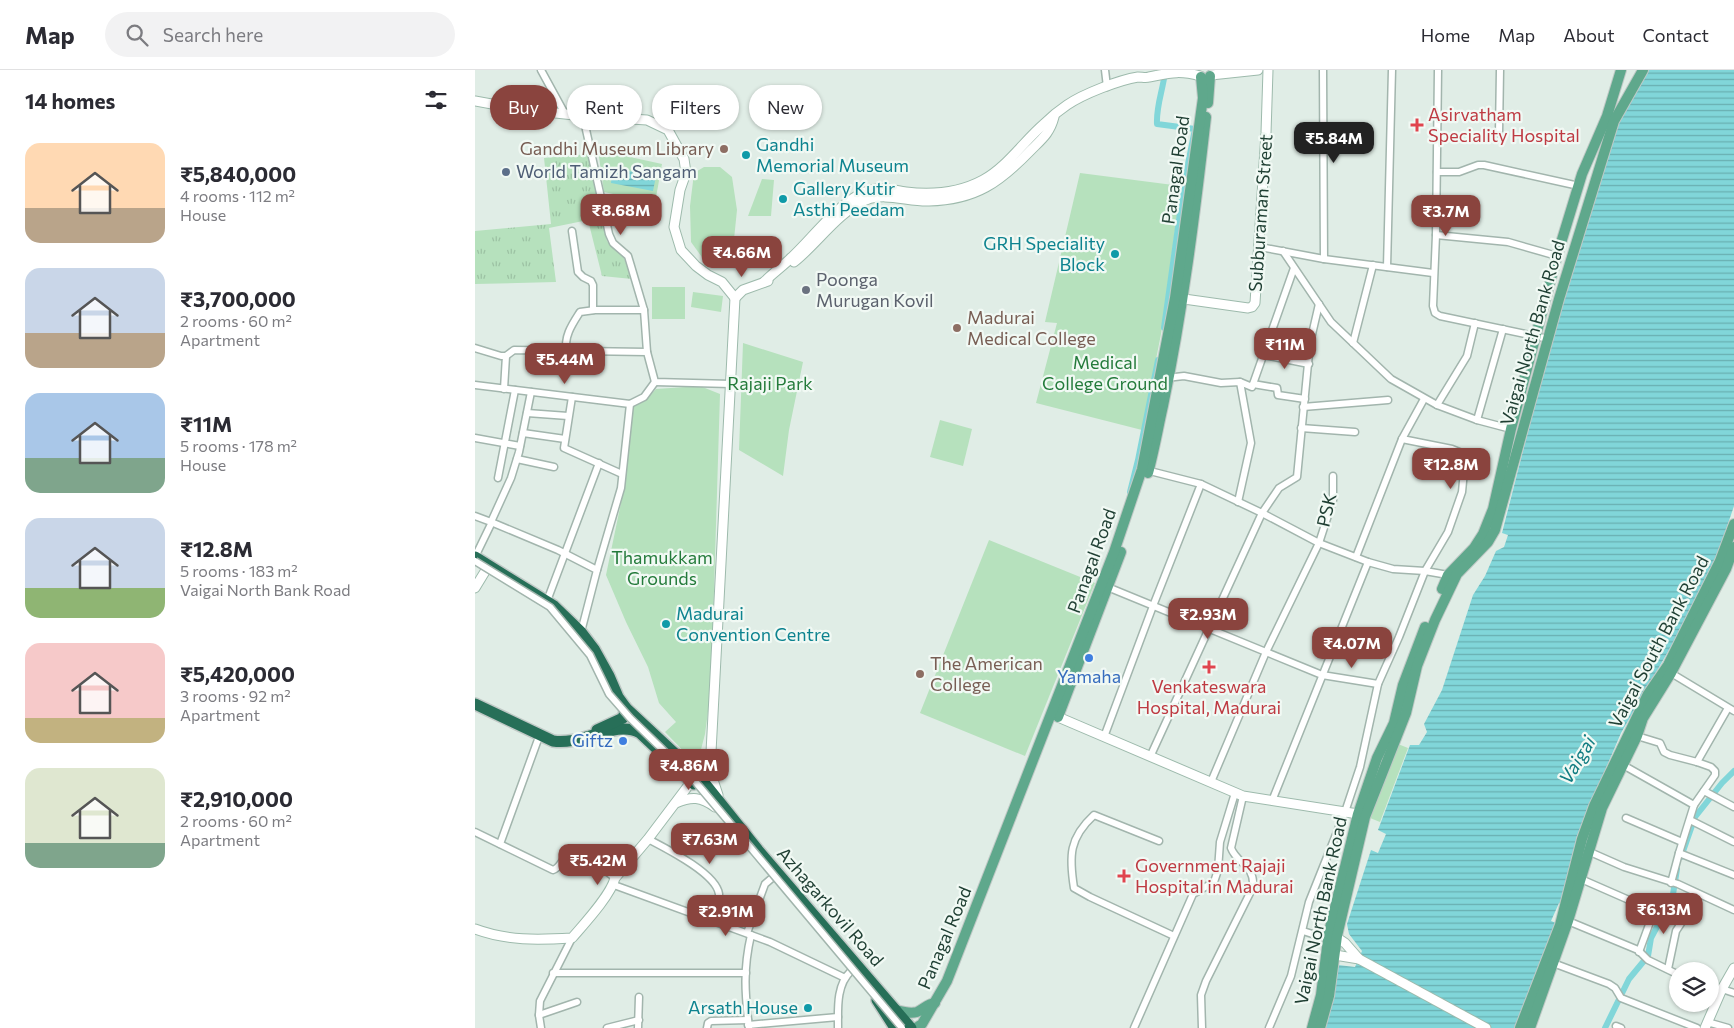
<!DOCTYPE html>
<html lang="en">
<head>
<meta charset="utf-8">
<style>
	body { margin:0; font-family:Commissioner,sans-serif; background:#f2f2f3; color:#2b2b33; height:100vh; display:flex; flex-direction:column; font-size:19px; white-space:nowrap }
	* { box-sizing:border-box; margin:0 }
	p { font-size:16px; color:#7c7c81 }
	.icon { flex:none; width:28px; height:28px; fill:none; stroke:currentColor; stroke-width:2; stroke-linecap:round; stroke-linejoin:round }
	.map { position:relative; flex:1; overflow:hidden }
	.panel { display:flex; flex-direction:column; background:#fff; width:475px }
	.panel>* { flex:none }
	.guide { position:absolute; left:15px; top:15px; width:475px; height:45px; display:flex; gap:10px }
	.buttons { position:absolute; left:1194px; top:892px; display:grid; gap:10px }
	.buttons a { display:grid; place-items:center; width:50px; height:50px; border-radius:50%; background:#fff; box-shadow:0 1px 4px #0004; font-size:25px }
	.price { position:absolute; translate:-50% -42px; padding:0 11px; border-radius:10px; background:#8a443e; color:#fff; font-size:16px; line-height:32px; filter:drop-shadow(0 1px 2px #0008) }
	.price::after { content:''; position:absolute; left:50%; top:30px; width:15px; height:11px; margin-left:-8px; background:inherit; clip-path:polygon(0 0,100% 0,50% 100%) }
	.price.on { background:#222; color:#fff }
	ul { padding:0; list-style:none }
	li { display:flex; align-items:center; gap:15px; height:125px; padding:0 25px }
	li span { display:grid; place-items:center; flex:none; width:140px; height:100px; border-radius:15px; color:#555 }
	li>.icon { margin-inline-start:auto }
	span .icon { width:60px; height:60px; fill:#fffc; stroke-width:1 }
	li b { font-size:21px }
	h2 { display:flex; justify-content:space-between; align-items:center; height:60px; padding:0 25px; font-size:21px }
	.chip { padding:0 18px; border-radius:22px; background:#fff; box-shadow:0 1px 4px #0004; font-size:18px; line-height:45px }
	.chip.on { background:#8a443e; color:#fff }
	header { display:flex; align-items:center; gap:30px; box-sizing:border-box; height:70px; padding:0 25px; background:#fff; border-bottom:1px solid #e1e1e2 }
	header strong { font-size:24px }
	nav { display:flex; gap:28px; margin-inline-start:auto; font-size:18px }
	.search { width:350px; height:45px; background:#f2f2f3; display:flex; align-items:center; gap:12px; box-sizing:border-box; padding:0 18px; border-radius:28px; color:#7c7c81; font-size:19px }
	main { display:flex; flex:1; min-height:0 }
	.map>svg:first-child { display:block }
</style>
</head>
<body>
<header>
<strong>Map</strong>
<div class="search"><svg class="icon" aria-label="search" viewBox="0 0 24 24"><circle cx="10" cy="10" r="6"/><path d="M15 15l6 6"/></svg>Search here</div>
<nav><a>Home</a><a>Map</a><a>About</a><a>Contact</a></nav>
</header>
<main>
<section class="panel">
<h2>14 homes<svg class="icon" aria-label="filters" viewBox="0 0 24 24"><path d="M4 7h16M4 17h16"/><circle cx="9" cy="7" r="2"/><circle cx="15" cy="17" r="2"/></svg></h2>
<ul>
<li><span style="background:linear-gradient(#ffd9b3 65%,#b9a48a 0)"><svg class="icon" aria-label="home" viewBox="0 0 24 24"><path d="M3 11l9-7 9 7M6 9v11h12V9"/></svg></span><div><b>₹5,840,000</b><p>4 rooms · 112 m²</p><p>House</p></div></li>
<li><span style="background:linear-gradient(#c9d6e8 65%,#b9a48a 0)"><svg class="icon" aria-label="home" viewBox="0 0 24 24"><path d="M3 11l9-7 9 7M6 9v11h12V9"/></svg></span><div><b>₹3,700,000</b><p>2 rooms · 60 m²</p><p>Apartment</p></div></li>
<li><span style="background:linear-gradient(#a9c7e8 65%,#7fa58c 0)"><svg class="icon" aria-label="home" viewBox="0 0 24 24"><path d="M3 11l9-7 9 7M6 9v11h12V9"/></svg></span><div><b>₹11M</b><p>5 rooms · 178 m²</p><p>House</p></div></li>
<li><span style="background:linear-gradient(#c9d6e8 70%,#8fb573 0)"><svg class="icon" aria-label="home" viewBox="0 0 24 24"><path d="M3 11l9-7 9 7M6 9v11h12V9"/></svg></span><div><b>₹12.8M</b><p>5 rooms · 183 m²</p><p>Vaigai North Bank Road</p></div></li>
<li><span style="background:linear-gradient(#f6c9c9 75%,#c2b280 0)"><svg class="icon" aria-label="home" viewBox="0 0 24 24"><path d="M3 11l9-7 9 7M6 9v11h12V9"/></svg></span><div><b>₹5,420,000</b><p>3 rooms · 92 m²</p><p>Apartment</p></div></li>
<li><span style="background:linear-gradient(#dfe7d0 75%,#7fa58c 0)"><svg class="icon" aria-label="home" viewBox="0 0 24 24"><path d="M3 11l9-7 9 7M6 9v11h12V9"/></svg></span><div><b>₹2,910,000</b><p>2 rooms · 60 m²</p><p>Apartment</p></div></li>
</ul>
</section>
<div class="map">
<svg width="1259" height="958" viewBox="0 0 1259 958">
	<defs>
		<pattern id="grass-tufts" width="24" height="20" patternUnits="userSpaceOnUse" patternTransform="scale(1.25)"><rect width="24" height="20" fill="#b6e1bd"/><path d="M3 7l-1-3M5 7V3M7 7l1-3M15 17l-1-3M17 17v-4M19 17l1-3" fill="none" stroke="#9cc2a3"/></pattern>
		<pattern id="water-rules" width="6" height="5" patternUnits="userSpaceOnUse" patternTransform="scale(1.25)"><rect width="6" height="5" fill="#81d6d9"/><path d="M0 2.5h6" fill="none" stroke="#69afb1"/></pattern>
	</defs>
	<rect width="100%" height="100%" fill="#e0ede6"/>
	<polygon fill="url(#grass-tufts)" points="113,84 132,171 149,188 157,209 127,206 113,150 74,158 81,212 0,214 0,161 76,154 69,88"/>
	<g fill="#b6e1bd">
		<polygon points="123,80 187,94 180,133 129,122"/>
		<polygon points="229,97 245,97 257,107 262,140 257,189 229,190 216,172 215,136 219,103"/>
		<polygon points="605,103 706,116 686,264 667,360 561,333 582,253 570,252"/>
		<polygon points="287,109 299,110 296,146 273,146"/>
		<rect x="177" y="217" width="33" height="32"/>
		<polygon points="218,222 248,226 246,242 216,237"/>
		<polygon points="268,273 328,292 314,360 308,406 264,380"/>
		<polygon points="225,316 245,324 236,619 230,664 222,695 190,662 201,652 184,633 173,597 151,552 131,505 147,428 158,336 172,329 181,319"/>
		<polygon points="465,350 497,359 488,396 455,387"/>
		<polygon points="514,470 620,513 550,686 445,643"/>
		<polygon points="923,674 933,678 905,752 895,748"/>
	</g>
	<g fill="url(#water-rules)">
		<polygon points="1172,0 1259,0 1259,436 1240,492 1217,540 1146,663 1102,766 1087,834 1084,833 1076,851 1081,853 1040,958 849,958 863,895 880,897 887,881 874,864 872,854 896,780 903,783 911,764 903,760 935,675 944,675 952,662 949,654 967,620 998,525 1010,506 1021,481 1029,477 1033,465 1027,463 1078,264 1135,74 1147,43"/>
		<polygon points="138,98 181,106 178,121 136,113"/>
	</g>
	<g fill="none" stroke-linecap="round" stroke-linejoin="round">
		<g stroke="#81d6d9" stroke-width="6">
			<path d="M 689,258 L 709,114 L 720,59 L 682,54 C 681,36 688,20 690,2"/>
			<polyline points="655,422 663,390 683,290"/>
			<polyline points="1206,787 1220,747 1247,713 1259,701"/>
			<polyline points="1130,958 1154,909 1173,886 1176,868 1185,851 1196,837 1202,799"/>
		</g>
		<g stroke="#a2b5ad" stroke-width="9">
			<g id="street">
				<polyline points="66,0 90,44"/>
				<polyline points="630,0 632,17"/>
				<polyline points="848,0 849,189"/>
				<polyline points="963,0 961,165 958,236 960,243 965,246 1074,269"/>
				<polyline points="108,46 134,164 138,173 153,186 156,196 169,240 172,282"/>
				<polyline points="1024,63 1025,0"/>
				<polyline points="962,102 984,102 1003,95 1009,95 1104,116"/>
				<polyline points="97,161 103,202 108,207 116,211 118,215 118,240"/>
				<polyline points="961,165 1033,172 1082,186"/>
				<polyline points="785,177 849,189 958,203"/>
				<polyline points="808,181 856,252 916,309 962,335 1002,350 1036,359"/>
				<polyline points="912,197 917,0"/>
				<polyline points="878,273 898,195"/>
				<polyline points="0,278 26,286 31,286 39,280 172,282 180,312 256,314"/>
				<path d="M 92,281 C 88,267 98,253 105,242 L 120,240 L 169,240"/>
				<polyline points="789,285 834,294"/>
				<polyline points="691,308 709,306 746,313 765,312 777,317 819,198"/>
				<polyline points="778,314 802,318 803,325 830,329"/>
				<polyline points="0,315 155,334 169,327 180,312"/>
				<polyline points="29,319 31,286"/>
				<polyline points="56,322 44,382 36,408 16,452 83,480 122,500 106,562"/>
				<polyline points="97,327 89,378 147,404"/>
				<polyline points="962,335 992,286 1000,253"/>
				<polyline points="828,337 913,330"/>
				<polyline points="52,343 93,346"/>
				<polyline points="1002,350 1028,259"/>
				<polyline points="826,358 880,362"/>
				<polyline points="48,363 90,369"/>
				<polyline points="0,368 45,376"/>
				<polyline points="42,389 79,397"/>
				<polyline points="671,400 726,414 787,443 844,473 893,492 918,499 950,501 973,505"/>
				<polyline points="23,408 40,320"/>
				<polyline points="763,432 776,373 765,312"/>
				<polyline points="0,446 16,452"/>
				<polyline points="0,487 17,452"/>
				<polyline points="881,487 927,369 949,329"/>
				<polyline points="122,500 146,418 155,334"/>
				<polyline points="630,516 847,605 903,614"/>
				<polyline points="72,531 124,393"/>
				<polyline points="1196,603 1259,641"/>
				<polyline points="1162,666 1185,673 1189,682 1195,685 1222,692 1236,697 1240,701 1240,705 1219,735"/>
				<polyline points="629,667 678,536 726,414"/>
				<polyline points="675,687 787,443 804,418 822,407 835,273 844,234"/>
				<polyline points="1222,692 1253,638"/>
				<polyline points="1148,695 1219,735 1204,783 1196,813"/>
				<polyline points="736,712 791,582 844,473 858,430 858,406"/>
				<polyline points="1229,721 1259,737"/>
				<polyline points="797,731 893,492"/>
				<polyline points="1151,748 1207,772"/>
				<polyline points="1215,750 1259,772"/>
				<path d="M 0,762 L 78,800 C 85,798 87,789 93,784 C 101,776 132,802 140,808"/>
				<path d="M 173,769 C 190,778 241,803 244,824 C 245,832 239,842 235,850"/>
				<path d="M 684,771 L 619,745 C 594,768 594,786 599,818 L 615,827 L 699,866"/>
				<polyline points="25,774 65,664"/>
				<polyline points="1115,782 1149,797 1203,814 1259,840"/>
				<polyline points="1204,783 1259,805"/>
				<polyline points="1106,809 1179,841 1164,882"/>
				<polyline points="139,815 295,872 368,907"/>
				<polyline points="1093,851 1163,880 1173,890 1202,904"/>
				<polyline points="828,861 853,869"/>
				<polyline points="272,863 290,814 297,808"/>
				<polyline points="1078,893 1134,914 1140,918 1146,928 1222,958"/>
				<polyline points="1193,899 1201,861 1214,841"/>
				<polyline points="78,903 271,903"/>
				<polyline points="1235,919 1245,924"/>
				<polyline points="1247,919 1259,923"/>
				<polyline points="64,945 102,932"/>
				<polyline points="1232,952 1253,958"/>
				<polyline points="273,955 363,947"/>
				<polyline points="1141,956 1146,958"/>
				<polyline points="66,958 64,945 65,931 97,868"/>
				<polyline points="132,958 164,950"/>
				<polyline points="163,958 164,927"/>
				<polyline points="232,958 233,953 236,951 273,950"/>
				<path d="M 274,958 C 270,924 268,899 276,865"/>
				<path d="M 363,958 C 363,939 361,915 376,901"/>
				<polyline points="659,958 718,824 739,812 743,800 745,772 760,723"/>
				<path d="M 727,958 L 726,925 L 731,911 L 778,817 C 780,795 762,794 756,778 L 768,726"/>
				<polyline points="794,958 816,906 834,832 870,742 885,697 903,614 924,567 950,501 973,462 987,422 990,390 989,384 977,379 927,369"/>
			</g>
		</g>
		<g stroke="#9dbaac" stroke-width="11">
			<g id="secondary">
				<polyline points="736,5 783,0"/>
				<polyline points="0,31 44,39 108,46 172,50 193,60 209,89 211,103 205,120 199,157 206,180 221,196 233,205 247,212 260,228"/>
				<path d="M 319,192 C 343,173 362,143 391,130 C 410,122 434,132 454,131 C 501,130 525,112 556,80 C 567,69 575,63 579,47"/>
				<path d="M 289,212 C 298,203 308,196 317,187 C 339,167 370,123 401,119 C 410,117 422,121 431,122 C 457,125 484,123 508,110 C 531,98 549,71 569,54 C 575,48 586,39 592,35 C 608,24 644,10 663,7 C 667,7 671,8 674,7 C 695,3 704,0 725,6"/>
				<polyline points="260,228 268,220 293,211"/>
				<polyline points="702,228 773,238 777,237 780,233 791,63 793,0"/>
				<polyline points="0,518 14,495"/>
				<polyline points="583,647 768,726 883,744 889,746"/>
				<polyline points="223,705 235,684"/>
				<polyline points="243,725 235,701 260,228"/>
				<path d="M 201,733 C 217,726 226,727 240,737"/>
				<path d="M 0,859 C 32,871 63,870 97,868 C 109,854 136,825 140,808 L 173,769 L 216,712"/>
				<polyline points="858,865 870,873 884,889 1011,958"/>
				<polyline points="854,884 884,889"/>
				<polyline points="1230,958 1247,919 1259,898"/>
			</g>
		</g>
		<g stroke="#c0c9c6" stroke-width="12">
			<g id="primary">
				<polyline points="733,33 735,6"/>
				<path d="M 673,403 C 679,381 683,358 688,336 C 708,240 720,144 731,47"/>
				<polyline points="967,519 973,505 999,478 1008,464 1018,439 1036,359 1082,186 1107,104 1132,46 1146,0"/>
				<polyline points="583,647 646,482"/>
				<path d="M 421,940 C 428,942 435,944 442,942 C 449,939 452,934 460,933"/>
				<polyline points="441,958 447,954 472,911 639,482 667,399 700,228 728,28 726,7"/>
				<polyline points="837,958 846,925 854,862 883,744 902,688 919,653 928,615 950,557"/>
				<polyline points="845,958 854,926 862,866 890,747 931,643 942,596 960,550 982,504 1013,472 1020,460 1084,229 1139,51 1168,0"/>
				<polyline points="1045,958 1085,855 1107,769 1119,736 1173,624 1193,595 1245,491 1259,454"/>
				<polyline points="1055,958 1093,851 1127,738 1162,666 1168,648 1196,603 1251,499 1259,477"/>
			</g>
		</g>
		<g stroke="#c0c9c6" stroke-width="14">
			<g id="highway">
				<polyline points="0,487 79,536 106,562 119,579 134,606 143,627 151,638 223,705 283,780 436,958"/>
				<path d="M 0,634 L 78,671 C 107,676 141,649 165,663 L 219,714"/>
				<polyline points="122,660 148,648 151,638"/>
				<polyline points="402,930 420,958"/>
			</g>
		</g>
		<use href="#street" stroke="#fff" stroke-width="6"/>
		<use href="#secondary" stroke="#fff" stroke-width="9"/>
		<use href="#primary" stroke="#5fa88c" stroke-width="10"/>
		<use href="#highway" stroke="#276f58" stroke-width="11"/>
		<g stroke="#a2b5ad" stroke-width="9" stroke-linecap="butt">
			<polyline id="street-bridge" points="0,491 75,537 115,585 134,624 155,648 218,709 427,958"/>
		</g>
		<use href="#street-bridge" stroke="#fff" stroke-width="6"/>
	</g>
	<g fill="#e0444e" stroke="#f1f9f4" stroke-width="2">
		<path d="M939.5 47.5h5v5h5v5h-5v5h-5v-5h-5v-5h5z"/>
		<path d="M731.5 589.5h5v5h5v5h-5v5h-5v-5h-5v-5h5z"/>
		<path d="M646.5 798.5h5v5h5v5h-5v5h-5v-5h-5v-5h5z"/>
	</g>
	<g fill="#8d6e63" stroke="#f1f9f4" stroke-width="2">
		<circle cx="249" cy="79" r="5"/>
		<circle cx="482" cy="258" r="5"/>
		<circle cx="445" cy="604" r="5"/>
	</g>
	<g fill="#0f9aa8" stroke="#f1f9f4" stroke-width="2">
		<circle cx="271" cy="85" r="5"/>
		<circle cx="308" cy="129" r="5"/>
		<circle cx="640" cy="184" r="5"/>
		<circle cx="191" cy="554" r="5"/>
		<circle cx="333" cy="938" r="5"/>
	</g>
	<circle fill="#5c6f8a" stroke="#f1f9f4" stroke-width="2" cx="31" cy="102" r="5"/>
	<circle fill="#6b7280" stroke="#f1f9f4" stroke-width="2" cx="331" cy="220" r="5"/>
	<g fill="#3f7fe0" stroke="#f1f9f4" stroke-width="2">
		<circle cx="614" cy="588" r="5"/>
		<circle cx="148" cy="671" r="5"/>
	</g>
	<g text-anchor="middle" stroke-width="4.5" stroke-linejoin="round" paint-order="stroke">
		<g font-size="18" fill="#be3a42" stroke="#f1f9f4" text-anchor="start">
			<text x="953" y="51">Asirvatham<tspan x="953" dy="21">Speciality Hospital</tspan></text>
			<text x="734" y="623" text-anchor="middle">Venkateswara<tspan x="734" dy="21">Hospital, Madurai</tspan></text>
			<text x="660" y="802">Government Rajaji<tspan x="660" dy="21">Hospital in Madurai</tspan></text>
		</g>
		<g font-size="18" fill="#0d838f" stroke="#f1f9f4" text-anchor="start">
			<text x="281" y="81">Gandhi<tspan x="281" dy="21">Memorial Museum</tspan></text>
			<text x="318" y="125">Gallery Kutir<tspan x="318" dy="21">Asthi Peedam</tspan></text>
			<text x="630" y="180" text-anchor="end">GRH Speciality<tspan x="630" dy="21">Block</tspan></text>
			<text x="201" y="550">Madurai<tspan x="201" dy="21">Convention Centre</tspan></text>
			<text x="323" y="944" text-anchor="end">Arsath House</text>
		</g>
		<g font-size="18" fill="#785e54" stroke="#f1f9f4" text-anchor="start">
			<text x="239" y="85" text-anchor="end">Gandhi Museum Library</text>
			<text x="492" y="254">Madurai<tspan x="492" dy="21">Medical College</tspan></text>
			<text x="455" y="600">The American<tspan x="455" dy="21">College</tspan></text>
		</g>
		<g font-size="18" fill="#1f3f33" stroke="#f1f9f4">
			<text transform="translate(701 100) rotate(-82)" y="6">Panagal Road</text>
			<text transform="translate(786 143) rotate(-86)" y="6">Subburaman Street</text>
			<text transform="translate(1058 263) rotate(-74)" y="6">Vaigai North Bank Road</text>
			<text transform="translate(852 440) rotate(-77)" y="6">PSK</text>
			<text transform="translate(617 491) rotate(-70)" y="6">Panagal Road</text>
			<text transform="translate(1184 572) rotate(-62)" y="6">Vaigai South Bank Road</text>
			<text transform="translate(355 837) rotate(49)" y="6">Azhagarkovil Road</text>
			<text transform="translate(846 841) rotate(-78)" y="6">Vaigai North Bank Road</text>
			<text transform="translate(470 868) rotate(-67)" y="6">Panagal Road</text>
		</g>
		<g font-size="18" fill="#4e5e75" stroke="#f1f9f4" text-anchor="start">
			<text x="41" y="108">World Tamizh Sangam</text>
		</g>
		<g font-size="18" fill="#5b616d" stroke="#f1f9f4" text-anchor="start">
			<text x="341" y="216">Poonga<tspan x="341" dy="21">Murugan Kovil</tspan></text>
		</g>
		<g font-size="18" fill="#247b3b" stroke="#f1f9f4">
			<text x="630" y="299">Medical<tspan x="630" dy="21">College Ground</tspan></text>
			<text x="295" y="320">Rajaji Park</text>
			<text x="187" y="494">Thamukkam<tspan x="187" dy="21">Grounds</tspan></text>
		</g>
		<g font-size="18" fill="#366cbe" stroke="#f1f9f4">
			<text x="614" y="613">Yamaha</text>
			<text x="138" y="677" text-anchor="end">Giftz</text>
		</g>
		<g font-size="19" font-style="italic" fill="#127d82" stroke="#f1f9f4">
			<text transform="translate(1102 690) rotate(-59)" y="7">Vaigai</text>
		</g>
	</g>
</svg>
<div class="buttons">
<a><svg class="icon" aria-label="layers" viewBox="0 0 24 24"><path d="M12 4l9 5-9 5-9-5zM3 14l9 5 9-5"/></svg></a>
</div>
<b class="price on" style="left:859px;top:94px">₹5.84M</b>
<b class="price" style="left:146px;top:166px">₹8.68M</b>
<b class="price" style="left:971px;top:167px">₹3.7M</b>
<b class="price" style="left:267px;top:208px">₹4.66M</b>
<b class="price" style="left:810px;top:300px">₹11M</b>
<b class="price" style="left:90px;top:315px">₹5.44M</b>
<b class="price" style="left:976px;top:420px">₹12.8M</b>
<b class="price" style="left:733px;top:570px">₹2.93M</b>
<b class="price" style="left:877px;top:599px">₹4.07M</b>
<b class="price" style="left:214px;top:721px">₹4.86M</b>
<b class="price" style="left:235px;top:795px">₹7.63M</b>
<b class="price" style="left:123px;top:816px">₹5.42M</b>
<b class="price" style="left:1189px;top:865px">₹6.13M</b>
<b class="price" style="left:251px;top:867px">₹2.91M</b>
<div class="guide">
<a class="chip on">Buy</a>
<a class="chip">Rent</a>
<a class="chip">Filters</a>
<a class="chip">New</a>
</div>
</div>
</main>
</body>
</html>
